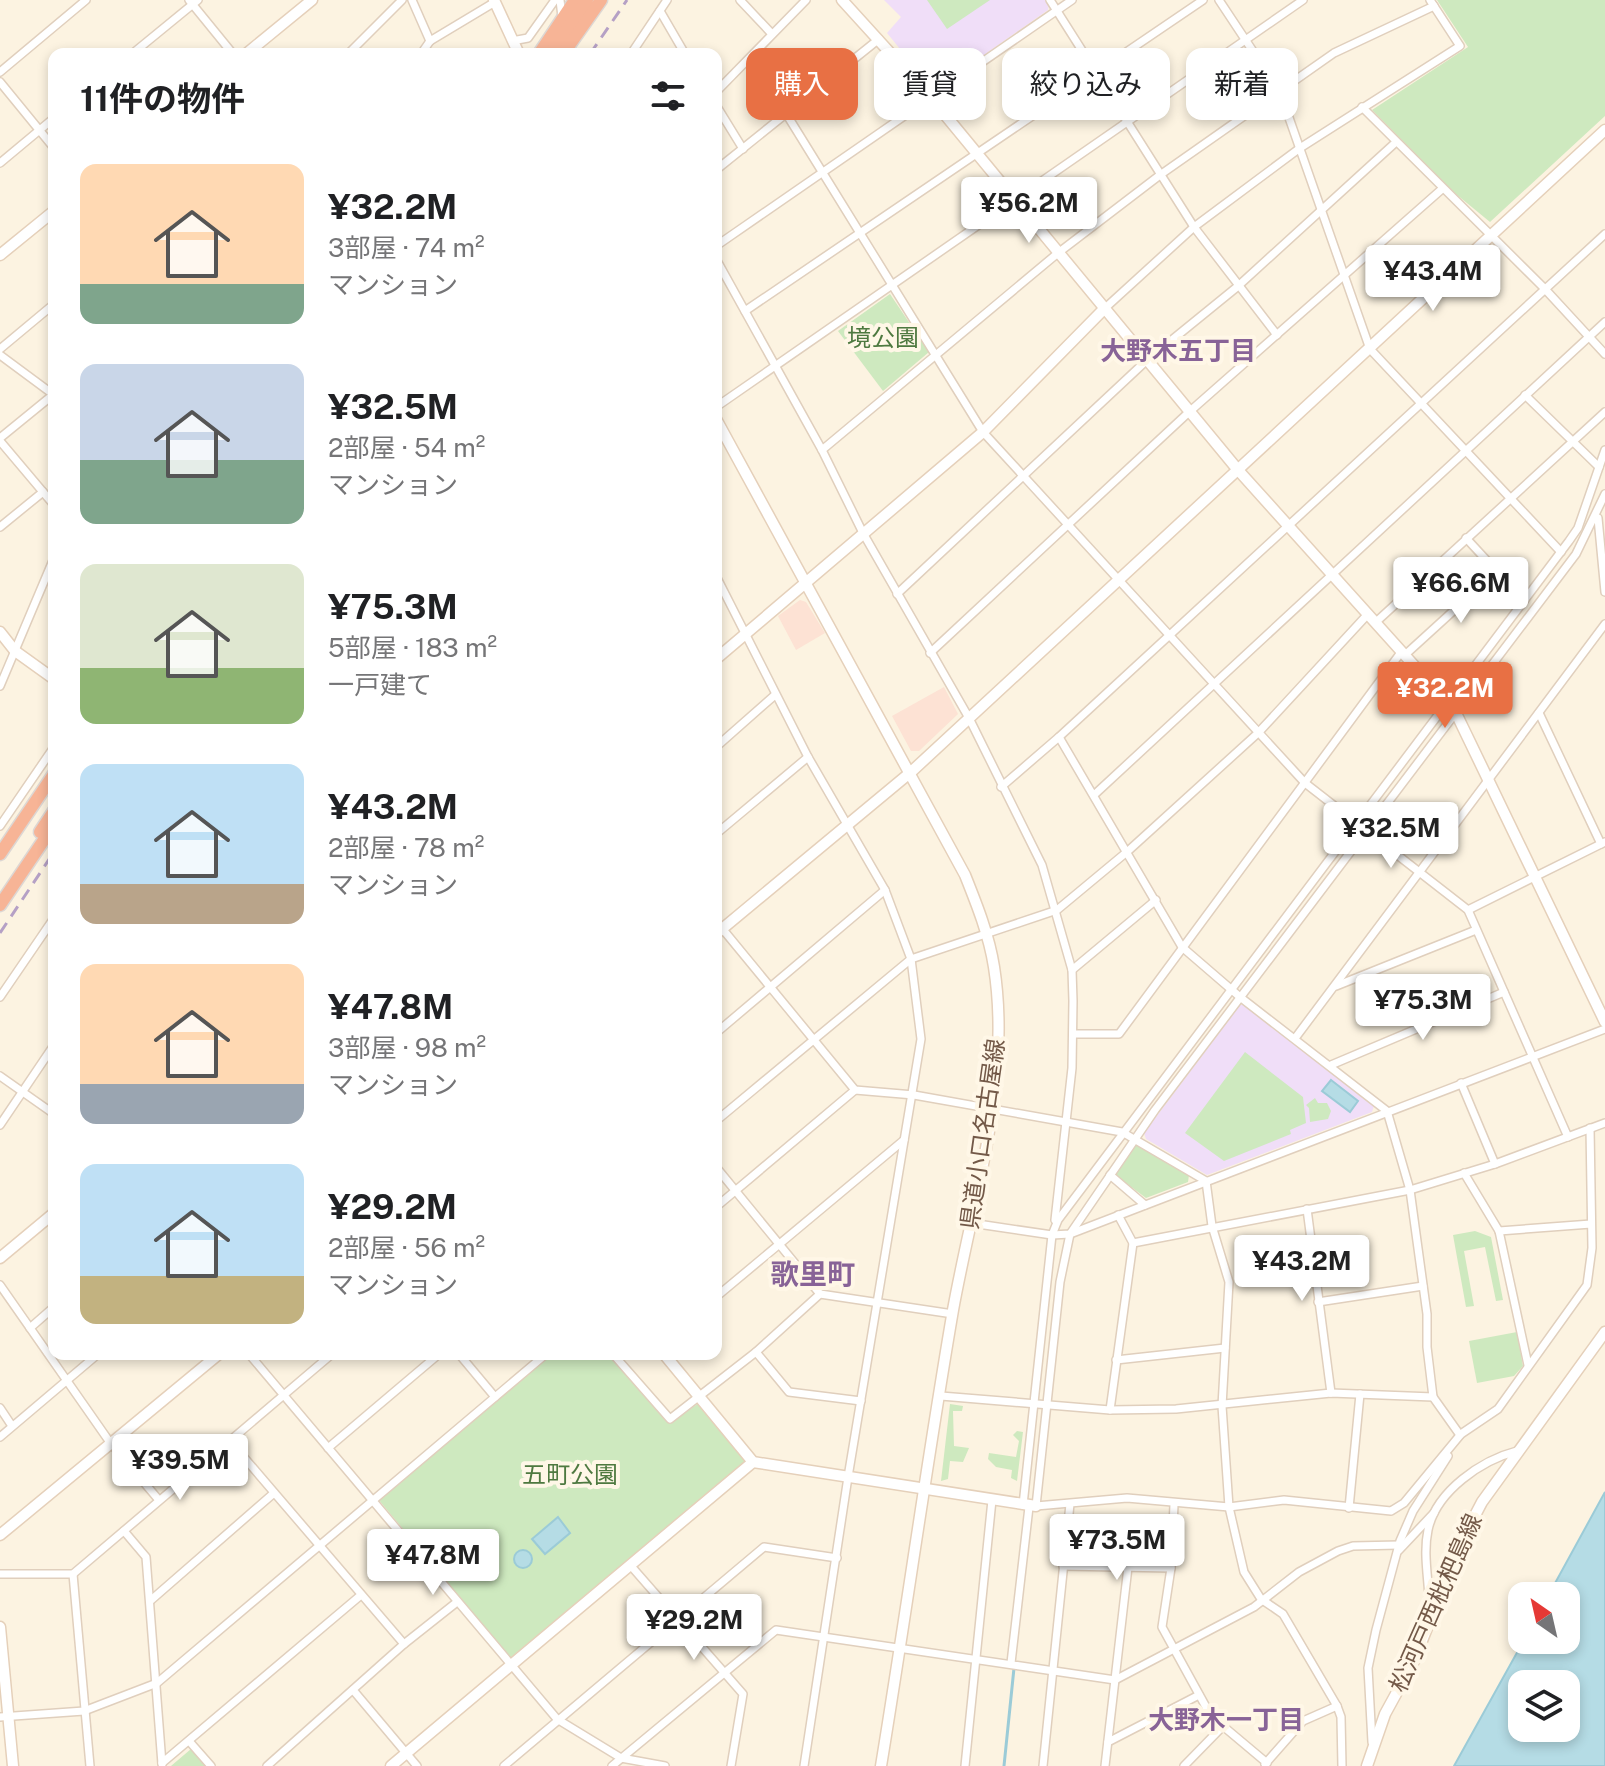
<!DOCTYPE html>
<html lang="ja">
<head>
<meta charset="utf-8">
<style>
	body { margin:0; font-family:"Public Sans","Noto Sans JP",sans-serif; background:#f6f6f6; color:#202124; height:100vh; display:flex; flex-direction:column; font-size:30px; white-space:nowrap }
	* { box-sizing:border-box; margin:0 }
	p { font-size:26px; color:#757577 }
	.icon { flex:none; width:44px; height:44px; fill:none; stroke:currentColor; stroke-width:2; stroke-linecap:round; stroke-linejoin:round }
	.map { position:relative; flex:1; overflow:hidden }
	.panel { position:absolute; left:48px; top:48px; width:674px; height:1312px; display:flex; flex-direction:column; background:#fff; border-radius:16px; box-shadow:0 4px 12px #0003 }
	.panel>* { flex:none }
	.banner { position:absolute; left:746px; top:48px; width:738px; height:72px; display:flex; gap:16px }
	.needle { width:52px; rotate:326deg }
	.tools { position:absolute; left:1508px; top:1582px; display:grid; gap:16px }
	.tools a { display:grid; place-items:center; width:72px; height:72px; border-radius:16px; background:#fff; box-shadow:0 4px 12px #0003; font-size:40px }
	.price { position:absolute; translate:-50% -68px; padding:0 18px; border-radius:8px; background:#fff; color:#222; font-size:26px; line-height:52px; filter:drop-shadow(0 2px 4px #0008) }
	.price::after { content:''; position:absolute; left:50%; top:48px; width:24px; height:18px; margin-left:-12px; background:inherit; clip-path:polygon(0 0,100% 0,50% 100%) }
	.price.selected { background:#e87044; color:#fff }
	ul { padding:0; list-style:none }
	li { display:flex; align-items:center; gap:24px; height:200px; padding:0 32px }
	li span { display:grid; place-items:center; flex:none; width:224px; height:160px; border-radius:16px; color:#555 }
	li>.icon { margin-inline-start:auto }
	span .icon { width:96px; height:96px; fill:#fffc; stroke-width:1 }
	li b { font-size:34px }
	h2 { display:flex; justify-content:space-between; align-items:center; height:96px; padding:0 32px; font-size:34px }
	.pill { padding:0 28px; border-radius:16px; background:#fff; box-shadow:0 4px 12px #0003; font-size:28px; line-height:72px }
	.pill.selected { background:#e87044; color:#fff }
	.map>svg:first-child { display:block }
</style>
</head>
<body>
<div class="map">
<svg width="1605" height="1766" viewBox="0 0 1605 1766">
	<rect width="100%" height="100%" fill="#fcf3e1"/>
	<g fill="#fde2d4">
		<polygon points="800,600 806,602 825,633 796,650 778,616"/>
		<polygon points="944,687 958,714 919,751 911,751 892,716"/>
	</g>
	<g fill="#f0def8">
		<polygon points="884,0 1046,0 1049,5 1048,10 937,88 931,87 887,33 901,17"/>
		<polygon points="1240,1005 1245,1005 1374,1106 1372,1112 1207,1175 1146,1139 1144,1133"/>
	</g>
	<g fill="#cee9bf">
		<polygon points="927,0 990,0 947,29"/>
		<polygon points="1437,0 1605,0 1605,116 1490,222 1451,190 1372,110 1468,47"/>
		<polygon points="890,294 929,352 883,391 838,331"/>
		<polygon points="1245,1052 1303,1097 1306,1123 1290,1130 1291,1134 1224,1161 1185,1133"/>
		<polygon points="1315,1098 1318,1103 1327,1103 1331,1111 1328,1119 1310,1122 1309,1108 1306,1105"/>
		<polygon points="1135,1142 1189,1175 1188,1182 1146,1198 1114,1174"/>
		<polygon points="1475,1231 1491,1237 1503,1300 1496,1301 1485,1247 1464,1251 1474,1306 1466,1307 1453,1235"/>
		<polygon points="1517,1332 1523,1366 1514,1376 1477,1383 1469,1341"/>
		<polygon points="549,1354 611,1354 671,1422 699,1403 745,1456 744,1467 510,1658 378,1499"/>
		<polygon points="950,1404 963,1406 962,1411 953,1411 954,1446 969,1448 963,1462 950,1461 948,1479 941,1481"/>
		<polygon points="1017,1431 1023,1432 1017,1481 1011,1478 1012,1470 996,1467 988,1459 989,1453 1016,1457 1019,1441 1013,1435"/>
		<polygon points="191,1749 205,1766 171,1766"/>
	</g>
	<g fill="#b5dce5" stroke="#9bcbd7" stroke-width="2" fill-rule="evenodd">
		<polygon points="925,51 946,76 937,84 915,59"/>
		<polygon points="1331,1080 1358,1101 1350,1112 1322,1091"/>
		<path d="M 1605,1492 L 1605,1766 L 1454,1766 L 1524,1640 L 1566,1640 L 1566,1596 L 1548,1596 ZM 1522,1684 L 1566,1684 L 1566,1728 L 1522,1728 Z"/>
		<polygon points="558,1517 570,1533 545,1554 532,1539"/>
		<circle cx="523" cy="1559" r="9"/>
	</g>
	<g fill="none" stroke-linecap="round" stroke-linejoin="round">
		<polyline stroke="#9bcbd7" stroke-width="3" points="1004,1766 1014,1668"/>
		<g stroke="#e0cfbd" stroke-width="10">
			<g id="street">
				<polyline points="189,0 233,54"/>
				<polyline points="412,0 430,41"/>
				<polyline points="560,0 562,17"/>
				<polyline points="740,0 772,34"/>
				<polyline points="1050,0 1194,227 1277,335"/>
				<polyline points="1219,0 1280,92 1370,349 1561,552"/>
				<polyline points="660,11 685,54"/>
				<polyline points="512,41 528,38 555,0"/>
				<polyline points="132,54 198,0"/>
				<polyline points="348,54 402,0"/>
				<polyline points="421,54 430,41 495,2"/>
				<polyline points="631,54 667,0"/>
				<polyline points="0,72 86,0"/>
				<polyline points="0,82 54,148"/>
				<polyline points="716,92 806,0"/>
				<polyline points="716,105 743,149"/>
				<polyline points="1362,107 1544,288 1605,354"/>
				<polyline points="787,115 983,432 1305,783 1468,910 1568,1137"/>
				<polyline points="0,163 54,118"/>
				<polyline points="716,170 879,39"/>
				<polyline points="716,246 1072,0"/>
				<polyline points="716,259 822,450 863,533 969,718 1042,865 1072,970 1073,1001 1072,1068 1055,1220"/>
				<polyline points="1103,310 1194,227 1300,148 1460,46 1430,0"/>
				<polyline points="745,311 1203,0"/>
				<polyline points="0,349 54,304"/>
				<polyline points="0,355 54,395"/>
				<polyline points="1525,395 1599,467"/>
				<polyline points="716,407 1303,0"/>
				<polyline points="0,438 54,394"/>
				<polyline points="0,441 54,505"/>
				<polyline points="822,450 1058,253 1160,175 1334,53 1434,6"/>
				<polyline points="1598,518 1605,592"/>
				<polyline points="0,527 43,492"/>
				<polyline points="1466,538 1524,601"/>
				<polyline points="716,576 808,757 885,890 911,959 921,1039 848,1477 804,1766"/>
				<polyline points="897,594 1146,361 1237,287 1395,143"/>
				<polyline points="1376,622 1605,412"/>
				<polyline points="930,653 1188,413 1442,189"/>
				<polyline points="1406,654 1496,572"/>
				<polyline points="0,686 54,558"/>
				<polyline points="1539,713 1601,844"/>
				<polyline points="1059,737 1182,947 1240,997 1387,1111 1410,1190 1427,1314 1427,1347 1433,1397"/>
				<polyline points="716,747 775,695"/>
				<polyline points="1001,787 1059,737 1605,234"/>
				<polyline points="1094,795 1605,322"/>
				<polyline points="0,826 54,747"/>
				<polyline points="716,834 808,757"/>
				<polyline points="1468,910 1605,842"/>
				<polyline points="716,921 855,1090 914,1095 1122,1132 1206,1181 1212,1226 1229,1282 1222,1406 1229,1507 1244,1572 1261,1599 1283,1614 1337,1706 1341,1717 1342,1766"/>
				<polyline points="1072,970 1156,900"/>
				<polyline points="1336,986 1476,930"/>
				<polyline points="0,997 54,918"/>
				<polyline points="716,1033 885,890"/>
				<polyline points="1074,1034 1119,1034 1402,651"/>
				<polyline points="1296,1037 1605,624"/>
				<polyline points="1331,1065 1504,992"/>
				<polyline points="0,1076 54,1114"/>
				<polyline points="1461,1083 1495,1164"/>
				<polyline points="716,1121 911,959 1057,910 1128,851 1258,733 1368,614"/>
				<polyline points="0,1125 54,1045"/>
				<polyline points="1590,1128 1592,1248 1587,1285 1498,1409 1461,1434 1404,1503 1391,1511 1284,1500 1229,1507 1127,1498 1036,1506 1060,1282 1070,1234 1155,1110 1576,554 1605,494"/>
				<polyline points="716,1167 820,1294"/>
				<polyline points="1464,1173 1499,1231 1528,1365"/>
				<polyline points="1110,1175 1145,1205"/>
				<polyline points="716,1207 855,1090"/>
				<polyline points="1307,1209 1331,1393"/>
				<polyline points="971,1223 1052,1235 1070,1234 1605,1029"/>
				<polyline points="1499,1231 1591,1224"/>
				<polyline points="1133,1243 1410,1190 1495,1164 1605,1123"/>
				<polyline points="0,1285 109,1441 158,1499"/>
				<polyline points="716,1297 904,1140"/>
				<polyline points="1318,1302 1423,1286"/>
				<polyline points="30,1328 54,1307"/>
				<polyline points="756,1352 789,1392 861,1401"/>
				<polyline points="249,1354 557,1719 621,1758 665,1766"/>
				<polyline points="459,1354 495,1397"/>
				<polyline points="613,1354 670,1419 756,1352 820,1294 953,1314"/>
				<polyline points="1116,1360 1225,1348"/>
				<polyline points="941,1396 1110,1410 1176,1409 1331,1393 1433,1397 1460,1435"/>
				<polyline points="0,1408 12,1426"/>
				<polyline points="1110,1410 1133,1243 1118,1215"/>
				<polyline points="0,1437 98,1354"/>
				<polyline points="230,1441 404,1644"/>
				<polyline points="328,1448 439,1354"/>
				<polyline points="1023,1505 1052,1235 1058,1220 1569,541 1578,528 1605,450"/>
				<polyline points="1174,1505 1171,1568 1162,1627 1211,1716 1267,1763"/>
				<polyline points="1349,1508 1360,1394"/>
				<polyline points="124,1531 146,1557 162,1764"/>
				<polyline points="1399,1550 1434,1513"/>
				<polyline points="631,1566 743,1694 731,1766"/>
				<polyline points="1063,1566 1171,1568"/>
				<polyline points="0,1574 73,1574 332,1354"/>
				<polyline points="73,1574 90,1766"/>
				<polyline points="150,1601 274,1493"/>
				<path d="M 1429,1616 C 1431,1588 1422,1558 1428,1530 C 1436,1491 1482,1460 1517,1451"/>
				<polyline points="1011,1663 1029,1507"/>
				<polyline points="353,1690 417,1766"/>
				<polyline points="0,1717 84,1711 157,1683 546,1354"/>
				<polyline points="189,1741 211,1766"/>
				<polyline points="1108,1742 1199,1695"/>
				<polyline points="1372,1742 1368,1668 1376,1630 1400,1541 1413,1511 1448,1456"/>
				<polyline points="162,1763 361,1595"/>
				<polyline points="1265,1764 1303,1721 1337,1706"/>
				<polyline points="267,1766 404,1644 457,1602"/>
				<polyline points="504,1766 764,1547 837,1558"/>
				<polyline points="612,1766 776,1630 1115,1680 1254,1607 1299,1572 1338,1551 1353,1546 1399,1545"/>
				<polyline points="965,1766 992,1500"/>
				<polyline points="1043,1766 1070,1504"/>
				<polyline points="1105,1766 1128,1567"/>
				<polyline points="1184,1766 1223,1726"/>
			</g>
		</g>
		<g stroke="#e5d0ba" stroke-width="13">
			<g id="secondary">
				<polyline points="494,0 519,54"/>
				<polyline points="842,0 932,99 1238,470 1455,711 1605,1022"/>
				<polyline points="246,54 312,0"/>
				<polyline points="0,255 54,211"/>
				<path d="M 716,419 L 965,875 C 977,905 989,935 994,967 C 1012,1081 973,1199 953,1310 C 927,1461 906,1614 881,1766"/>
				<polyline points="0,632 15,651 54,679"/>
				<polyline points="716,659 983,432 1103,310"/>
				<polyline points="716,934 911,772 1605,130"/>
				<polyline points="0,1258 54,1213"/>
				<polyline points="664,1354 753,1462 1036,1506"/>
				<polyline points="0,1535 219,1354"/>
				<polyline points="0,1627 13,1766"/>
				<polyline points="391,1766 753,1462"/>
				<polyline points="1367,1766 1385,1714 1414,1661 1460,1544 1482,1502 1605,1332"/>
			</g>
		</g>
		<g stroke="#ddd7d3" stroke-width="15">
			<g id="highway">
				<polyline points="539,54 575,0"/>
				<polyline points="550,54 587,0"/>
				<polyline points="563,54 601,0"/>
				<polyline points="40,832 54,811"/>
				<polyline points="0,854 54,774"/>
				<polyline points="0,905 54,825"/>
			</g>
		</g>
		<use href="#street" stroke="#fff" stroke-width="7"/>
		<use href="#secondary" stroke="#fff" stroke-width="10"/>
		<use href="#highway" stroke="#f7b496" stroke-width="12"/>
		<g stroke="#b5a0c5" stroke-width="3" stroke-dasharray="12 8" stroke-linecap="butt">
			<polyline points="590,54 627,0"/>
			<polyline points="0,933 54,852"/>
		</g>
	</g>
	<g text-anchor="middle" stroke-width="8" stroke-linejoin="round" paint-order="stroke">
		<g font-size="24" fill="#4e7940" stroke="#fff7e7">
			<text x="883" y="346">境公園</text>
			<text x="570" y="1483">五町公園</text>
		</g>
		<g font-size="24" fill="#735948" stroke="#fff7e7">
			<text transform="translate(983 1134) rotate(-82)" y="8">県道小口名古屋線</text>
			<text transform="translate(1436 1603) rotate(-66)" y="8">松河戸西枇杷島線</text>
		</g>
		<g font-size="26" font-weight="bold" fill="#886397" stroke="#fff7e7">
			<text x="1178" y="360">大野木五丁目</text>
			<text x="1226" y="1729">大野木一丁目</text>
		</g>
		<g font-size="28" font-weight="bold" fill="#886397" stroke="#fff7e7">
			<text x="813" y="1284">歌里町</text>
		</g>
	</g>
</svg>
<div class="tools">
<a><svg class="needle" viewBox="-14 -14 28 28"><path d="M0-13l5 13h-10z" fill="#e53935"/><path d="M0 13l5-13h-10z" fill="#757577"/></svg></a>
<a><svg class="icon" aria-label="layers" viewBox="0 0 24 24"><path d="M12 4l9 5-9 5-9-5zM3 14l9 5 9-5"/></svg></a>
</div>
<b class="price" style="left:1029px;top:245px">¥56.2M</b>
<b class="price" style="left:1433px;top:313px">¥43.4M</b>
<b class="price" style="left:1461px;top:625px">¥66.6M</b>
<b class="price selected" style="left:1445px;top:730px">¥32.2M</b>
<b class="price" style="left:1391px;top:870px">¥32.5M</b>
<b class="price" style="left:1423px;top:1042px">¥75.3M</b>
<b class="price" style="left:1302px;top:1303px">¥43.2M</b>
<b class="price" style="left:180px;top:1502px">¥39.5M</b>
<b class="price" style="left:1117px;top:1582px">¥73.5M</b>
<b class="price" style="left:433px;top:1597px">¥47.8M</b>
<b class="price" style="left:694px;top:1662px">¥29.2M</b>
<div class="banner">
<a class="pill selected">購入</a>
<a class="pill">賃貸</a>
<a class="pill">絞り込み</a>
<a class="pill">新着</a>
</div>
<section class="panel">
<h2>11件の物件<svg class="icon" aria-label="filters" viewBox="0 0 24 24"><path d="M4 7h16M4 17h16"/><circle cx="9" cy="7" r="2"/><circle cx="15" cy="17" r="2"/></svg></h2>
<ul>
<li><span style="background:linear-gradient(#ffd9b3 75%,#7fa58c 0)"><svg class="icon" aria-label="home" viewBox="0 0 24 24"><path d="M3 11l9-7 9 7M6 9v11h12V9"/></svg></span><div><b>¥32.2M</b><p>3部屋 · 74 m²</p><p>マンション</p></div></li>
<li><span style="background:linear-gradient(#c9d6e8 60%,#7fa58c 0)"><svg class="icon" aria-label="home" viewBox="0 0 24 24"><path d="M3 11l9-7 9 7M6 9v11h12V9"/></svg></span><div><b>¥32.5M</b><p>2部屋 · 54 m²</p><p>マンション</p></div></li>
<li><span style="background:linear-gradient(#dfe7d0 65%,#8fb573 0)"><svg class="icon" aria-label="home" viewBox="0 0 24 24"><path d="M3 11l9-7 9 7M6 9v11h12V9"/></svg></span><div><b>¥75.3M</b><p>5部屋 · 183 m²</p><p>一戸建て</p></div></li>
<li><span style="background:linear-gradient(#bfe0f5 75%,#b9a48a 0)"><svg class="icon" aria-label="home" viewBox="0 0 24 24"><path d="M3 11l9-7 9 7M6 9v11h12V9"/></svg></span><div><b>¥43.2M</b><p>2部屋 · 78 m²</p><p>マンション</p></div></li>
<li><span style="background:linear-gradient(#ffd9b3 75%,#9aa5b1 0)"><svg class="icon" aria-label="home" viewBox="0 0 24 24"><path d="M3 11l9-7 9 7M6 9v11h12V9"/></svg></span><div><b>¥47.8M</b><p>3部屋 · 98 m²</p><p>マンション</p></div></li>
<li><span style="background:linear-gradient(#bfe0f5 70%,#c2b280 0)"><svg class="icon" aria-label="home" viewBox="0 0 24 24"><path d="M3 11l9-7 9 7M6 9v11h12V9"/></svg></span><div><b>¥29.2M</b><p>2部屋 · 56 m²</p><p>マンション</p></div></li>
</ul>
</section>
</div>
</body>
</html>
